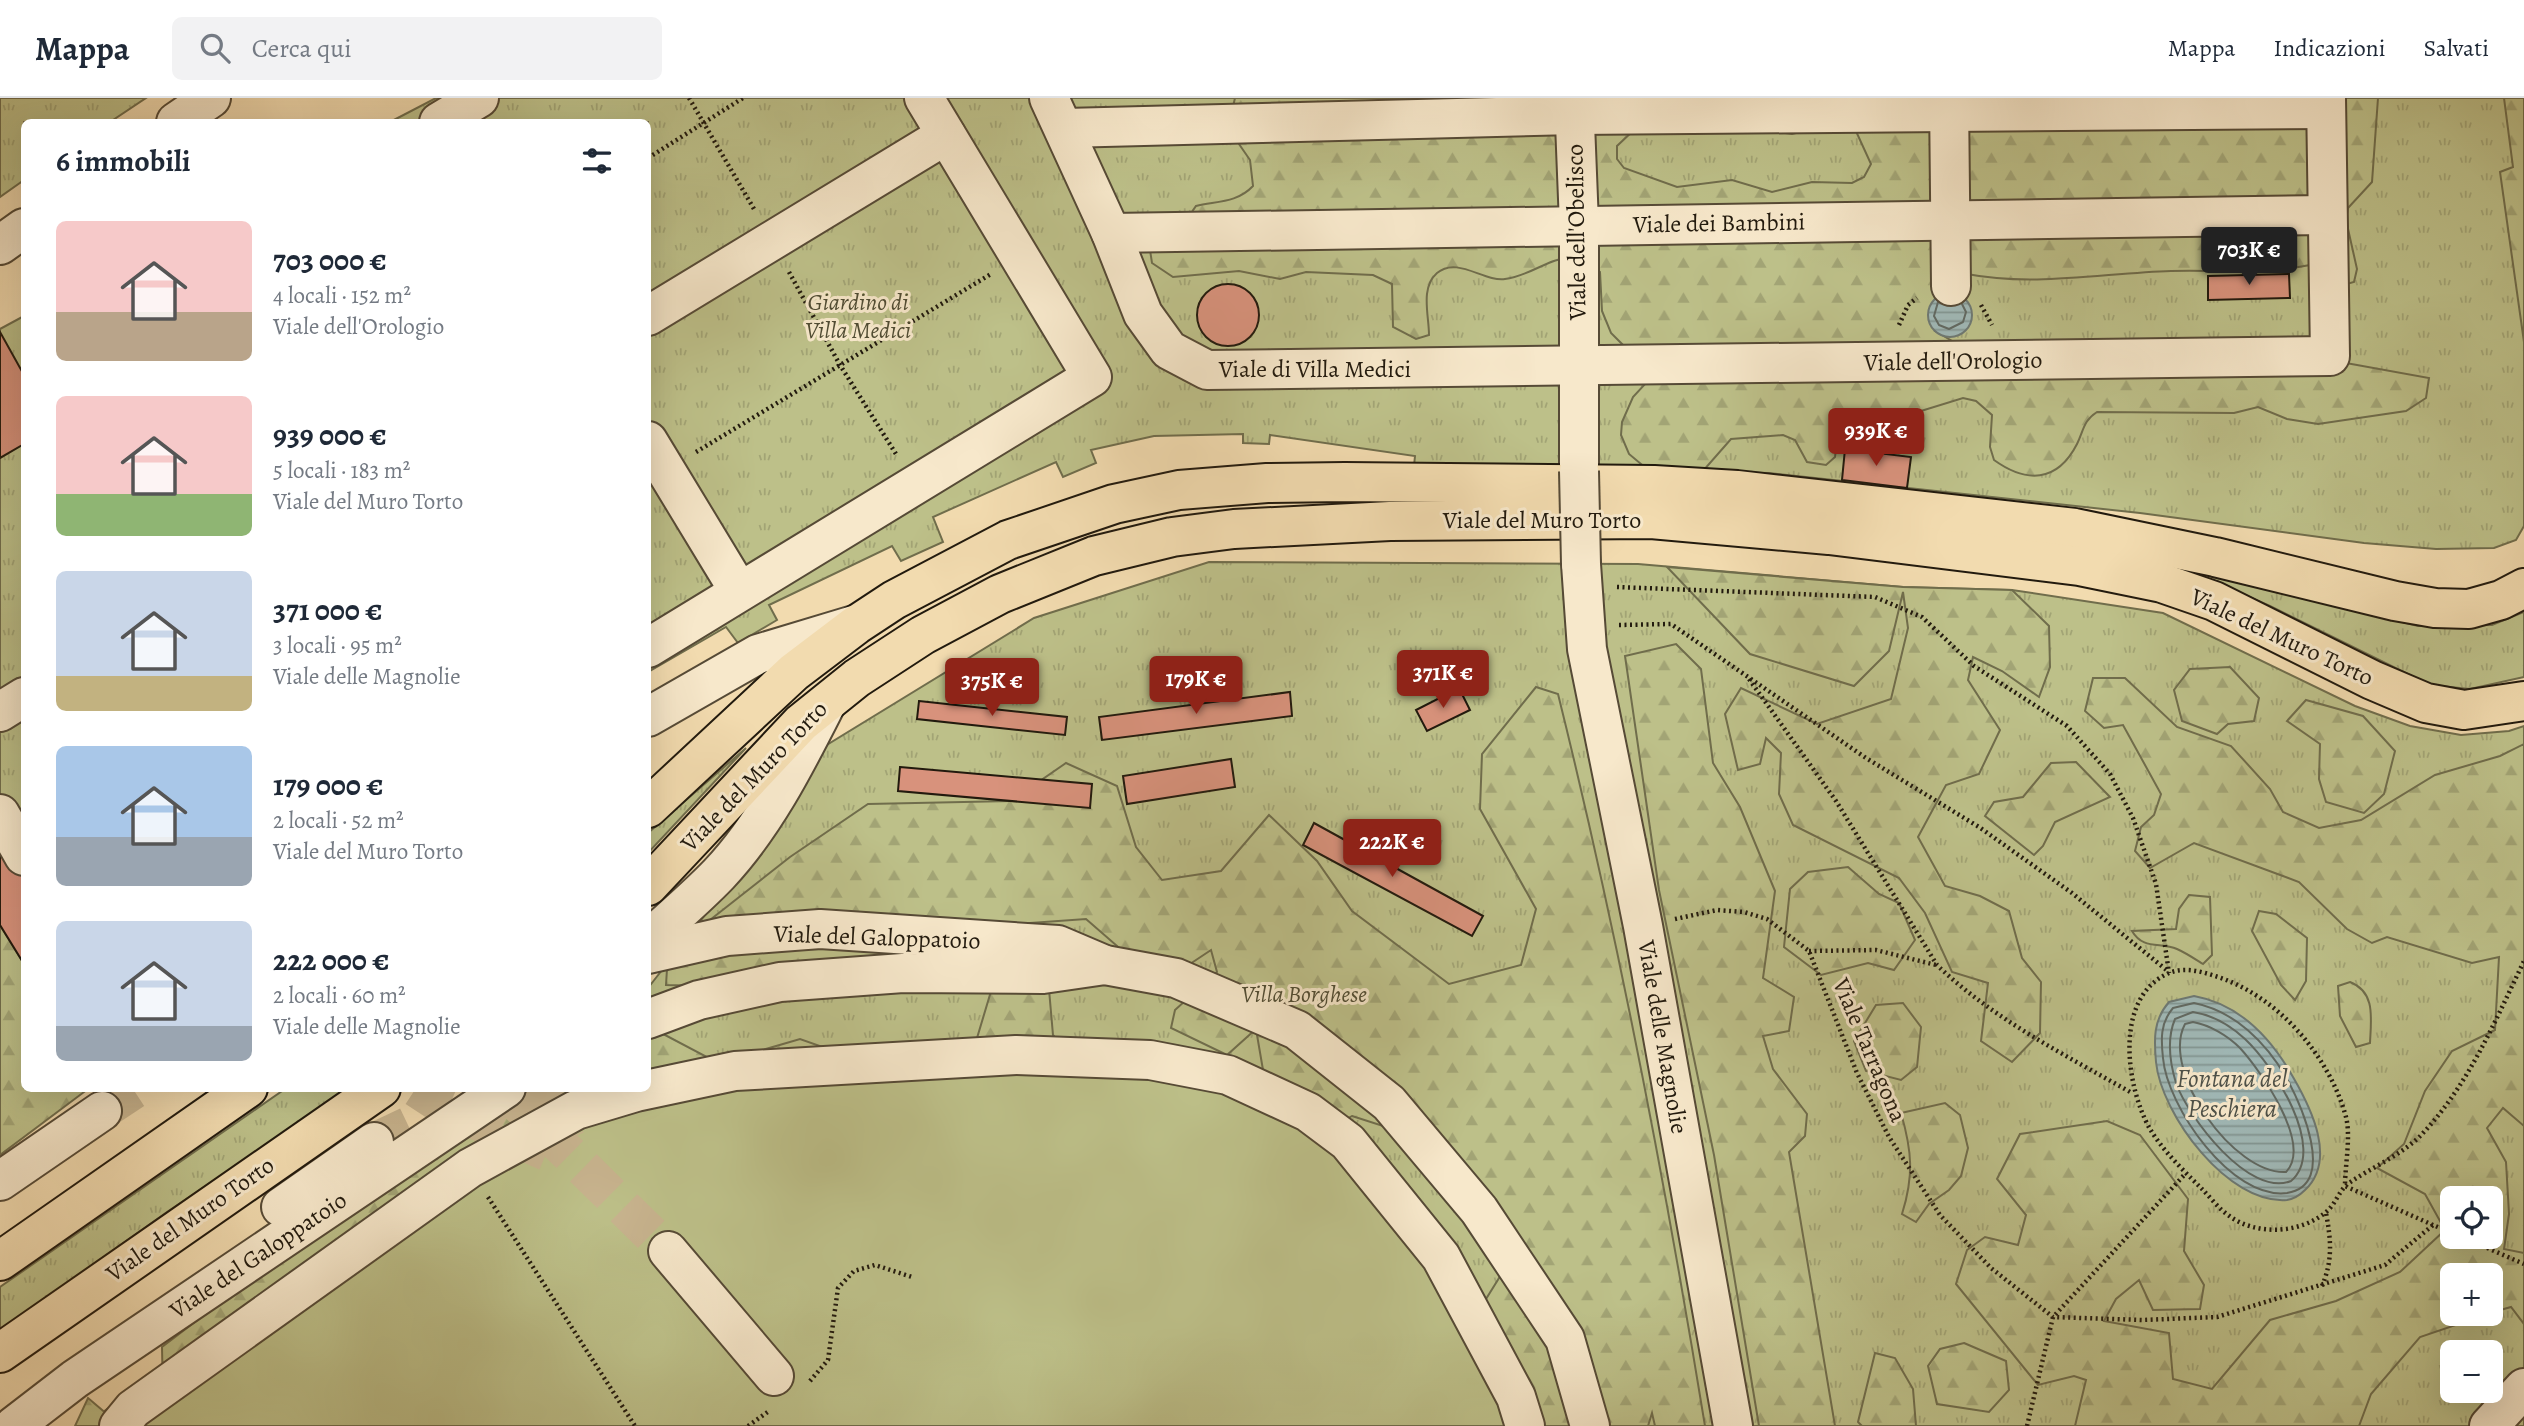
<!DOCTYPE html>
<html lang="it">
<head>
<meta charset="utf-8">
<style>
	body { margin:0; font-family:Alegreya,serif; background:#f2f2f3; color:#1f2937; height:100vh; display:flex; flex-direction:column; font-size:26px; white-space:nowrap }
	* { box-sizing:border-box; margin:0 }
	p { font-size:23px; color:#747a83 }
	.icon { flex:none; width:38px; height:38px; fill:none; stroke:currentColor; stroke-width:2; stroke-linecap:round; stroke-linejoin:round }
	.map { position:relative; flex:1; overflow:hidden }
	.panel { position:absolute; left:21px; top:21px; width:630px; height:973px; display:flex; flex-direction:column; background:#fff; border-radius:10px; box-shadow:0 7px 28px #0002 }
	.panel>* { flex:none }
	.buttons { position:absolute; left:2440px; top:1088px; display:grid; gap:14px }
	.buttons a { display:grid; place-items:center; width:63px; height:63px; border-radius:10px; background:#fff; box-shadow:0 7px 28px #0002; font-size:35px }
	.price { position:absolute; translate:-50% -60px; padding:0 16px; border-radius:7px; background:#8f2418; color:#fff; font-size:23px; line-height:46px; filter:drop-shadow(0 2px 4px #0008) }
	.price::after { content:''; position:absolute; left:50%; top:42px; width:21px; height:16px; margin-left:-10px; background:inherit; clip-path:polygon(0 0,100% 0,50% 100%) }
	.price.on { background:#222; color:#fff }
	ul { padding:0; list-style:none }
	li { display:flex; align-items:center; gap:21px; height:175px; padding:0 35px }
	li span { display:grid; place-items:center; flex:none; width:196px; height:140px; border-radius:10px; color:#555 }
	li>.icon { margin-inline-start:auto }
	span .icon { width:84px; height:84px; fill:#fffc; stroke-width:1 }
	li b { font-size:30px }
	h2 { display:flex; justify-content:space-between; align-items:center; height:84px; padding:0 35px; font-size:30px }
	header { display:flex; align-items:center; gap:42px; box-sizing:border-box; height:98px; padding:0 35px; background:#fff; border-bottom:2px solid #e0e1e3 }
	header strong { font-size:33px }
	nav { display:flex; gap:38px; margin-inline-start:auto; font-size:24px }
	.search { width:490px; height:63px; background:#f2f2f3; display:flex; align-items:center; gap:18px; box-sizing:border-box; padding:0 24px; border-radius:10px; color:#747a83; font-size:26px }
	.map>svg:first-child { display:block }
</style>
</head>
<body>
<header>
<strong>Mappa</strong>
<div class="search"><svg class="icon" aria-label="search" viewBox="0 0 24 24"><circle cx="10" cy="10" r="6"/><path d="M15 15l6 6"/></svg>Cerca qui</div>
<nav><a>Mappa</a><a>Indicazioni</a><a>Salvati</a></nav>
</header>
<div class="map">
<svg width="2524" height="1328" viewBox="0 0 2524 1328">
	<defs>
		<pattern id="grass-tufts" width="24" height="20" patternUnits="userSpaceOnUse" patternTransform="scale(1.75)"><rect width="24" height="20" fill="#bdc089"/><path d="M3 7l-1-3M5 7V3M7 7l1-3M15 17l-1-3M17 17v-4M19 17l1-3" fill="none" stroke="#a2a475"/></pattern>
		<pattern id="forest-firs" width="22" height="20" patternUnits="userSpaceOnUse" patternTransform="scale(1.75)"><rect width="22" height="20" fill="#bdc089"/><path d="M5 1l3.5 6h-7zM16 11l3.5 6h-7z" fill="#a2a475"/></pattern>
		<pattern id="water-rules" width="6" height="5" patternUnits="userSpaceOnUse" patternTransform="scale(1.75)"><rect width="6" height="5" fill="#a0b8b6"/><path d="M0 2.5h6" fill="none" stroke="#829592"/></pattern>
	</defs>
	<rect width="100%" height="100%" fill="#f2dbaf"/>
	<filter id="stains"><feTurbulence type="fractalNoise" baseFrequency=".00286" numOctaves="4"/><feColorMatrix values="0 0 0 0 .2 0 0 0 0 .09 0 0 0 0 .02 0 0 0 .5 -.17"/></filter>
	<radialGradient id="worn" r=".72"><stop offset=".6" stop-color="#630" stop-opacity="0"/><stop offset="1" stop-color="#630" stop-opacity=".3"/></radialGradient>
	<g fill="url(#grass-tufts)" stroke="#706d4c" stroke-width="2" fill-rule="evenodd">
		<polygon points="0,0 146,0 110,24 24,24 24,82 0,99"/>
		<polygon points="436,0 2524,0 2524,428 2516,442 2494,450 2436,451 2364,445 2140,415 1769,375 1414,368 1415,358 1270,337 1269,346 1243,345 1243,336 1154,338 1091,352 1096,365 1063,379 1056,364 933,419 943,444 901,463 892,448 769,507 777,522 738,545 726,529 648,574 648,24 390,24"/>
		<polygon points="24,218 24,990 0,1026 0,231"/>
		<path d="M 1209,464 L 1638,466 L 1903,489 L 2012,492 L 2163,515 L 2355,608 L 2410,628 L 2461,637 L 2509,633 L 2524,628 L 2524,1328 L 84,1328 L 544,991 L 648,990 L 648,890 L 751,758 L 817,653 L 1034,520 ZM 2452,1101 L 2490,1101 L 2490,1139 L 2452,1139 ZM 2452,1178 L 2490,1178 L 2490,1216 L 2452,1216 ZM 2452,1255 L 2490,1255 L 2490,1293 L 2452,1293 Z"/>
		<polygon points="2173,466 2418,528 2492,527 2524,514 2524,579 2470,591 2430,587 2270,508"/>
		<polygon points="746,650 648,755 648,735"/>
		<polygon points="285,991 350,991 167,1114 0,1233 0,1189"/>
	</g>
	<g fill="url(#forest-firs)" stroke="#706d4c" stroke-width="2" fill-rule="evenodd">
		<path d="M 1235,0 L 1656,0 L 1636,30 L 1617,48 L 1617,61 L 1624,70 L 1677,89 L 1732,82 L 1772,94 L 1812,84 L 1852,85 L 1864,79 L 1871,66 L 1855,31 L 1817,30 L 1792,36 L 1778,34 L 1703,0 L 2378,0 L 2372,84 L 2348,110 L 2346,122 L 2357,171 L 2354,184 L 2343,187 L 2310,167 C 2265,176 2217,172 2171,173 C 2104,175 2033,189 1967,176 L 1935,233 L 1954,244 L 2346,265 L 2429,280 L 2426,300 L 2406,313 L 2318,326 L 2287,321 L 2258,309 L 2234,315 L 2097,314 C 2083,323 2084,332 2077,346 C 2057,385 2026,385 1994,362 L 1990,349 L 1992,317 L 1976,303 L 1963,300 L 1921,313 L 1839,326 L 1835,359 L 1826,367 L 1807,364 L 1795,342 L 1783,337 L 1731,341 L 1703,373 L 1647,371 L 1629,356 L 1621,337 L 1622,324 L 1633,299 L 1647,284 L 1625,249 L 1611,235 L 1602,213 L 1600,174 C 1563,141 1543,176 1505,181 C 1484,184 1457,158 1437,175 C 1420,190 1429,217 1429,237 L 1416,241 L 1393,229 L 1392,186 L 1373,177 L 1306,174 L 1280,181 L 1239,173 L 1173,179 L 1152,165 L 1150,152 L 1189,118 L 1196,108 C 1217,103 1237,105 1253,88 L 1250,62 L 1228,30 Z"/>
		<polygon points="2504,0 2524,0 2524,244 2500,74 2513,69"/>
		<polygon points="1667,469 1903,489 2012,492 2049,528 2050,569 2039,599 2002,573 1973,559 1968,582 2000,632 1979,676 1946,687 1918,739 1945,788 1980,798 2009,813 2022,860 2041,884 2040,935 2012,964 1981,943 1988,885 1952,874 1925,815 1899,780 1793,727 1779,696 1781,655 1766,640 1760,666 1738,672 1725,616 1741,590 1817,626 1891,601 1908,530 1903,494 1889,553 1854,588 1750,556"/>
		<polygon points="1676,546 1701,571 1713,665 1740,709 1775,793 1763,880 1794,899 1789,933 1763,938 1773,971 1807,1016 1805,1038 1789,1054 1835,1328 1759,1328 1714,1057 1659,792 1625,558"/>
		<polygon points="2230,569 2259,600 2254,623 2228,626 2217,636 2182,623 2174,592 2190,571"/>
		<path d="M 2093,580 L 2125,580 L 2177,629 L 2231,648 L 2270,691 L 2283,714 L 2319,730 L 2361,722 L 2435,677 L 2500,658 L 2524,646 L 2524,1028 L 2503,1010 L 2487,1030 L 2506,1064 L 2509,1116 L 2504,1151 L 2524,1155 L 2524,1226 L 2511,1209 L 2490,1215 L 2490,1178 L 2452,1178 L 2452,1216 L 2488,1216 L 2420,1239 L 2371,1296 L 2359,1328 L 2075,1328 L 2086,1282 L 2074,1278 L 2038,1287 L 1956,1186 L 1967,1152 L 1985,1139 L 2018,1147 L 2026,1117 L 1997,1081 L 2020,1036 L 2107,1023 L 2140,1037 L 2188,1101 L 2184,1153 L 2204,1187 L 2200,1211 L 2153,1212 L 2139,1182 L 2116,1201 L 2104,1223 L 2169,1235 L 2173,1281 L 2212,1291 L 2270,1222 L 2336,1203 L 2400,1174 L 2445,1132 L 2425,1096 L 2377,1070 L 2404,1046 L 2425,993 L 2452,953 L 2495,932 L 2499,859 L 2472,865 L 2387,839 L 2372,845 L 2347,831 L 2299,784 L 2194,745 L 2150,770 L 2135,753 L 2141,729 L 2154,717 L 2161,696 L 2123,627 L 2104,630 L 2085,613 ZM 2452,1101 L 2490,1101 L 2490,1139 L 2452,1139 Z"/>
		<path d="M 1536,589 L 1558,596 C 1618,838 1665,1082 1705,1328 L 1655,1328 L 1652,1315 L 1648,1328 L 229,1328 L 163,1299 L 162,1249 L 350,1106 L 518,991 L 648,990 L 648,928 L 718,965 L 800,941 L 882,970 L 971,960 L 992,890 L 1048,880 L 1053,937 L 1082,973 L 1269,1007 L 1256,931 L 1227,957 L 1171,930 L 1175,912 L 1217,874 L 1211,852 L 1178,874 L 1163,888 L 1086,821 L 922,833 L 946,894 L 666,887 L 668,855 L 790,759 L 868,706 L 1011,703 L 1066,665 L 1117,688 L 1136,749 L 1162,782 L 1221,773 L 1269,717 L 1317,763 L 1352,813 L 1449,886 L 1521,867 L 1536,811 L 1480,711 L 1482,656 ZM 1352,1018 L 1402,1034 L 1453,1105 L 1469,1132 L 1503,1139 L 1504,1172 L 1481,1209 L 1321,1036 Z"/>
		<polygon points="2306,602 2363,618 2395,653 2384,696 2364,715 2326,704 2319,681 2320,646 2287,623"/>
		<polygon points="2076,664 2110,699 2055,724 2043,748 2034,757 1985,718 1994,704 2023,699 2051,665"/>
		<polygon points="1848,769 1879,796 1899,805 1915,842 1894,872 1868,865 1821,877 1784,849 1790,791 1808,774"/>
		<path d="M 2189,797 L 2210,799 L 2212,857 L 2203,866 C 2195,861 2186,855 2177,851 C 2160,844 2143,852 2132,833 L 2176,831 L 2179,811 Z"/>
		<polygon points="2259,813 2276,816 2307,840 2306,883 2295,902 2281,887 2252,833"/>
		<polygon points="0,827 24,866 24,990 88,991 0,1057"/>
		<path d="M 2350,884 C 2376,894 2371,921 2370,945 L 2356,949 L 2340,918 L 2338,888 Z"/>
		<polygon points="1903,905 1921,929 1917,969 1901,982 1866,973 1854,943 1876,907"/>
		<path d="M 1945,1005 L 1960,1017 L 1968,1050 L 1961,1078 L 1949,1092 L 1929,1106 L 1916,1124 L 1902,1116 C 1914,1078 1912,1053 1901,1015 Z"/>
		<polygon points="1964,1245 2006,1263 2009,1292 1989,1314 1937,1306 1928,1268 1940,1251"/>
		<polygon points="1875,1255 1895,1260 1913,1291 1916,1328 1862,1328 1858,1324"/>
		<polygon points="88,1300 121,1328 75,1328"/>
	</g>
	<polygon fill="#bdc089" stroke="#706d4c" stroke-width="2" points="1150,962 1348,1044 1525,1328 119,1328 470,1070 636,994"/>
	<g fill="url(#water-rules)" stroke="#6e7973" stroke-width="2">
		<circle cx="1950" cy="217" r="22"/>
		<path d="M 2194,898 C 2239,906 2271,940 2293,979 C 2311,1010 2337,1062 2305,1092 C 2300,1097 2293,1101 2287,1102 C 2228,1107 2161,1016 2156,964 C 2154,942 2153,922 2169,904 Z"/>
	</g>
	<g fill="none" stroke-linecap="round" stroke-linejoin="round">
		<g stroke="#616962" stroke-width="2">
			<polyline points="1938,204 1934,218 1939,227 1949,231 1963,224 1966,214 1962,206"/>
			<path d="M 2194,905 C 2235,913 2266,945 2286,979 C 2299,1003 2339,1087 2287,1095 C 2231,1102 2167,1008 2163,960 C 2161,942 2160,925 2173,910 Z"/>
			<path d="M 2193,914 C 2212,917 2231,928 2245,941 C 2273,967 2328,1051 2291,1083 C 2249,1100 2188,1019 2176,985 C 2170,965 2167,940 2175,921 Z"/>
			<path d="M 2193,924 C 2210,927 2228,938 2240,950 C 2260,972 2313,1046 2286,1074 C 2234,1077 2160,973 2185,926 Z"/>
		</g>
	</g>
	<g fill="#d8927c" stroke="#221a0e" stroke-width="2">
		<polygon points="2289,176 2290,200 2208,202 2208,178"/>
		<circle cx="1228" cy="217" r="31"/>
		<polygon points="0,234 24,277 24,346 0,360"/>
		<polygon points="1845,351 1911,359 1907,390 1842,382"/>
		<polygon points="1459,590 1470,612 1427,633 1416,612"/>
		<polygon points="1290,594 1292,618 1102,642 1099,619"/>
		<polygon points="919,603 1067,619 1065,637 917,621"/>
		<polygon points="1231,661 1235,689 1127,706 1123,678"/>
		<polygon points="900,669 1092,686 1090,710 898,693"/>
		<polygon points="1314,725 1483,818 1472,838 1303,747"/>
		<polygon points="0,736 24,775 24,866 0,827"/>
	</g>
	<g fill="none" stroke-linecap="round" stroke-linejoin="round">
		<g stroke="#c8b48f" stroke-width="38" stroke-dasharray="38 19" stroke-linecap="butt">
			<polyline points="416,990 445,1009 547,1054"/>
			<polyline points="502,990 668,1153"/>
			<polyline points="544,990 545,1001 567,1043"/>
			<polyline points="102,1013 137,990"/>
			<polyline points="374,1044 418,1023 468,1022"/>
		</g>
		<g stroke="#564a36" stroke-width="42">
			<g id="minor">
				<polyline points="1049,0 1111,135 1143,216 1169,252 1207,272 2330,258 2326,0"/>
				<polyline points="1574,0 1579,126 1579,373"/>
				<polyline points="1949,0 1951,188"/>
				<polyline points="176,24 211,0"/>
				<polyline points="439,24 479,0"/>
				<polyline points="1065,30 1575,17 2326,11"/>
				<polyline points="1111,135 2327,117"/>
				<polyline points="0,147 24,130"/>
				<polyline points="648,218 946,37"/>
				<polyline points="648,343 739,493"/>
				<polyline points="1581,466 1587,551 1643,828 1733,1328"/>
				<polyline points="648,550 1092,279 924,0"/>
				<polyline points="0,614 24,599"/>
				<polyline points="648,619 758,556 854,527"/>
				<polyline points="0,716 24,758"/>
				<path d="M 648,842 C 672,820 697,799 719,776 C 765,727 796,665 826,606"/>
				<polyline points="648,856 727,838 820,831 1058,847 1105,867 1176,880 1297,932 1389,1005 1479,1112 1565,1241 1590,1328"/>
				<polyline points="648,921 699,902 780,884 903,875 1043,876 1105,867"/>
				<polyline points="0,1083 102,1013"/>
				<polyline points="281,1109 374,1044"/>
				<polyline points="668,1153 774,1278"/>
				<polyline points="14,1328 75,1281 506,990"/>
				<polyline points="119,1328 133,1311 470,1070 576,1012 636,994 735,973 1016,957 1150,962 1228,977 1308,1014 1348,1044 1441,1159 1516,1299 1525,1328"/>
				<polyline points="2489,1328 2524,1290"/>
			</g>
		</g>
		<g stroke="#221a0e" stroke-width="42">
			<g id="major">
				<polyline points="648,710 794,574 856,527 894,502 1008,442 1114,406 1179,392 1267,385 1345,384 1654,387 1737,392 2075,430 2215,459 2395,503 2435,510 2469,511 2501,502 2524,490"/>
				<polyline points="648,788 801,625 857,580 923,537 1000,496 1094,458 1172,439 1234,431 1390,423 1651,421 1829,437 2079,468 2162,485 2214,503 2372,582 2426,605 2464,612 2524,603"/>
				<polyline points="0,1163 248,990"/>
				<polyline points="0,1255 381,990"/>
			</g>
		</g>
		<g stroke="#221a0e" stroke-width="4.5" stroke-dasharray="2 3.5" stroke-linecap="butt">
			<polyline points="689,0 754,111"/>
			<polyline points="648,60 743,0"/>
			<polyline points="789,174 840,267 896,356"/>
			<polyline points="1981,207 1992,227"/>
			<polyline points="1899,227 1908,207 1917,200"/>
			<polyline points="696,354 991,176"/>
			<polyline points="1617,489 1875,499 1922,519 1974,568 2067,628 2110,676 2133,720 2156,786 2169,875"/>
			<polyline points="1619,527 1671,526 1866,660 1979,729 2072,795 2169,874"/>
			<path d="M 1749,581 L 1836,703 L 1937,867 C 1993,921 2065,957 2132,995"/>
			<polyline points="1675,821 1717,812 1744,814 1767,821 1809,853 1857,975 1889,1039 1940,1117 1991,1170 2053,1219 2142,1222 2217,1219 2385,1167 2433,1127 2452,1135"/>
			<polyline points="1809,853 1876,852 1936,867"/>
			<polyline points="488,1099 635,1328"/>
			<path d="M 2433,1127 L 2345,1088 C 2345,1067 2351,1039 2346,1019 C 2329,957 2277,897 2215,878 C 2200,873 2184,869 2169,875 C 2113,899 2126,989 2150,1031 C 2163,1053 2184,1073 2202,1091 C 2210,1099 2218,1110 2228,1117 C 2255,1138 2300,1136 2326,1114 C 2336,1106 2339,1092 2349,1085 C 2372,1069 2404,1056 2423,1035 C 2469,986 2495,923 2524,863"/>
			<polyline points="2462,1139 2524,1166"/>
			<path d="M 2322,1188 C 2333,1162 2331,1142 2326,1115"/>
			<polyline points="810,1283 828,1262 838,1190 854,1173 875,1167 912,1179"/>
			<polyline points="748,1328 769,1313"/>
			<polyline points="2027,1328 2053,1219 2186,1075"/>
		</g>
		<use href="#minor" stroke="#f7e8cb" stroke-width="38"/>
		<use href="#major" stroke="#f2dbaf" stroke-width="38"/>
		<g stroke="#564a36" stroke-width="42" stroke-linecap="butt">
			<polyline id="minor-bridge" points="1579,373 1581,466"/>
		</g>
		<use href="#minor-bridge" stroke="#f7e8cb" stroke-width="38"/>
	</g>
	<g text-anchor="middle" stroke-width="6" stroke-linejoin="round" paint-order="stroke">
		<g font-size="24" fill="#221a0e" stroke="#f7e8cb">
			<text transform="translate(1719 125) rotate(-1)" y="8">Viale dei Bambini</text>
			<text transform="translate(1576 134) rotate(-91)" y="8">Viale dell'Obelisco</text>
			<text transform="translate(1953 263) rotate(-1)" y="8">Viale dell'Orologio</text>
			<text x="1315" y="279">Viale di Villa Medici</text>
			<text x="1542" y="430">Viale del Muro Torto</text>
			<text transform="translate(2282 539) rotate(25)" y="8">Viale del Muro Torto</text>
			<text transform="translate(754 678) rotate(-46)" y="8">Viale del Muro Torto</text>
			<text transform="translate(877 839) rotate(2)" y="8">Viale del Galoppatoio</text>
			<text transform="translate(1663 939) rotate(80)" y="8">Viale delle Magnolie</text>
			<text transform="translate(1870 952) rotate(67)" y="8">Viale Tarragona</text>
			<text transform="translate(190 1121) rotate(-35)" y="8">Viale del Muro Torto</text>
			<text transform="translate(258 1157) rotate(-34)" y="8">Viale del Galoppatoio</text>
		</g>
		<g font-size="24" font-style="italic" fill="#504c33" stroke="#f7e8cb">
			<text x="858" y="212">Giardino di<tspan x="858" dy="28">Villa Medici</tspan></text>
			<text x="1304" y="904">Villa Borghese</text>
		</g>
		<g font-size="26" font-style="italic" fill="#4e5149" stroke="#f7e8cb">
			<text x="2232" y="989">Fontana del<tspan x="2232" dy="30">Peschiera</tspan></text>
		</g>
	</g>
	<rect width="100%" height="100%" filter="url(#stains)"/>
	<rect width="100%" height="100%" fill="url(#worn)"/>
</svg>
<div class="buttons">
<a><svg class="icon" aria-label="locate" viewBox="0 0 24 24"><circle cx="12" cy="12" r="6"/><path d="M12 2v4M12 18v4M2 12h4M18 12h4"/></svg></a>
<a>+</a>
<a>−</a>
</div>
<b class="price on" style="left:2249px;top:189px">703K €</b>
<b class="price" style="left:1876px;top:370px">939K €</b>
<b class="price" style="left:1443px;top:612px">371K €</b>
<b class="price" style="left:1196px;top:618px">179K €</b>
<b class="price" style="left:992px;top:620px">375K €</b>
<b class="price" style="left:1392px;top:781px">222K €</b>
<section class="panel">
<h2>6 immobili<svg class="icon" aria-label="filters" viewBox="0 0 24 24"><path d="M4 7h16M4 17h16"/><circle cx="9" cy="7" r="2"/><circle cx="15" cy="17" r="2"/></svg></h2>
<ul>
<li><span style="background:linear-gradient(#f6c9c9 65%,#b9a48a 0)"><svg class="icon" aria-label="home" viewBox="0 0 24 24"><path d="M3 11l9-7 9 7M6 9v11h12V9"/></svg></span><div><b>703 000 €</b><p>4 locali · 152 m²</p><p>Viale dell'Orologio</p></div></li>
<li><span style="background:linear-gradient(#f6c9c9 70%,#8fb573 0)"><svg class="icon" aria-label="home" viewBox="0 0 24 24"><path d="M3 11l9-7 9 7M6 9v11h12V9"/></svg></span><div><b>939 000 €</b><p>5 locali · 183 m²</p><p>Viale del Muro Torto</p></div></li>
<li><span style="background:linear-gradient(#c9d6e8 75%,#c2b280 0)"><svg class="icon" aria-label="home" viewBox="0 0 24 24"><path d="M3 11l9-7 9 7M6 9v11h12V9"/></svg></span><div><b>371 000 €</b><p>3 locali · 95 m²</p><p>Viale delle Magnolie</p></div></li>
<li><span style="background:linear-gradient(#a9c7e8 65%,#9aa5b1 0)"><svg class="icon" aria-label="home" viewBox="0 0 24 24"><path d="M3 11l9-7 9 7M6 9v11h12V9"/></svg></span><div><b>179 000 €</b><p>2 locali · 52 m²</p><p>Viale del Muro Torto</p></div></li>
<li><span style="background:linear-gradient(#c9d6e8 75%,#9aa5b1 0)"><svg class="icon" aria-label="home" viewBox="0 0 24 24"><path d="M3 11l9-7 9 7M6 9v11h12V9"/></svg></span><div><b>222 000 €</b><p>2 locali · 60 m²</p><p>Viale delle Magnolie</p></div></li>
</ul>
</section>
</div>
</body>
</html>
